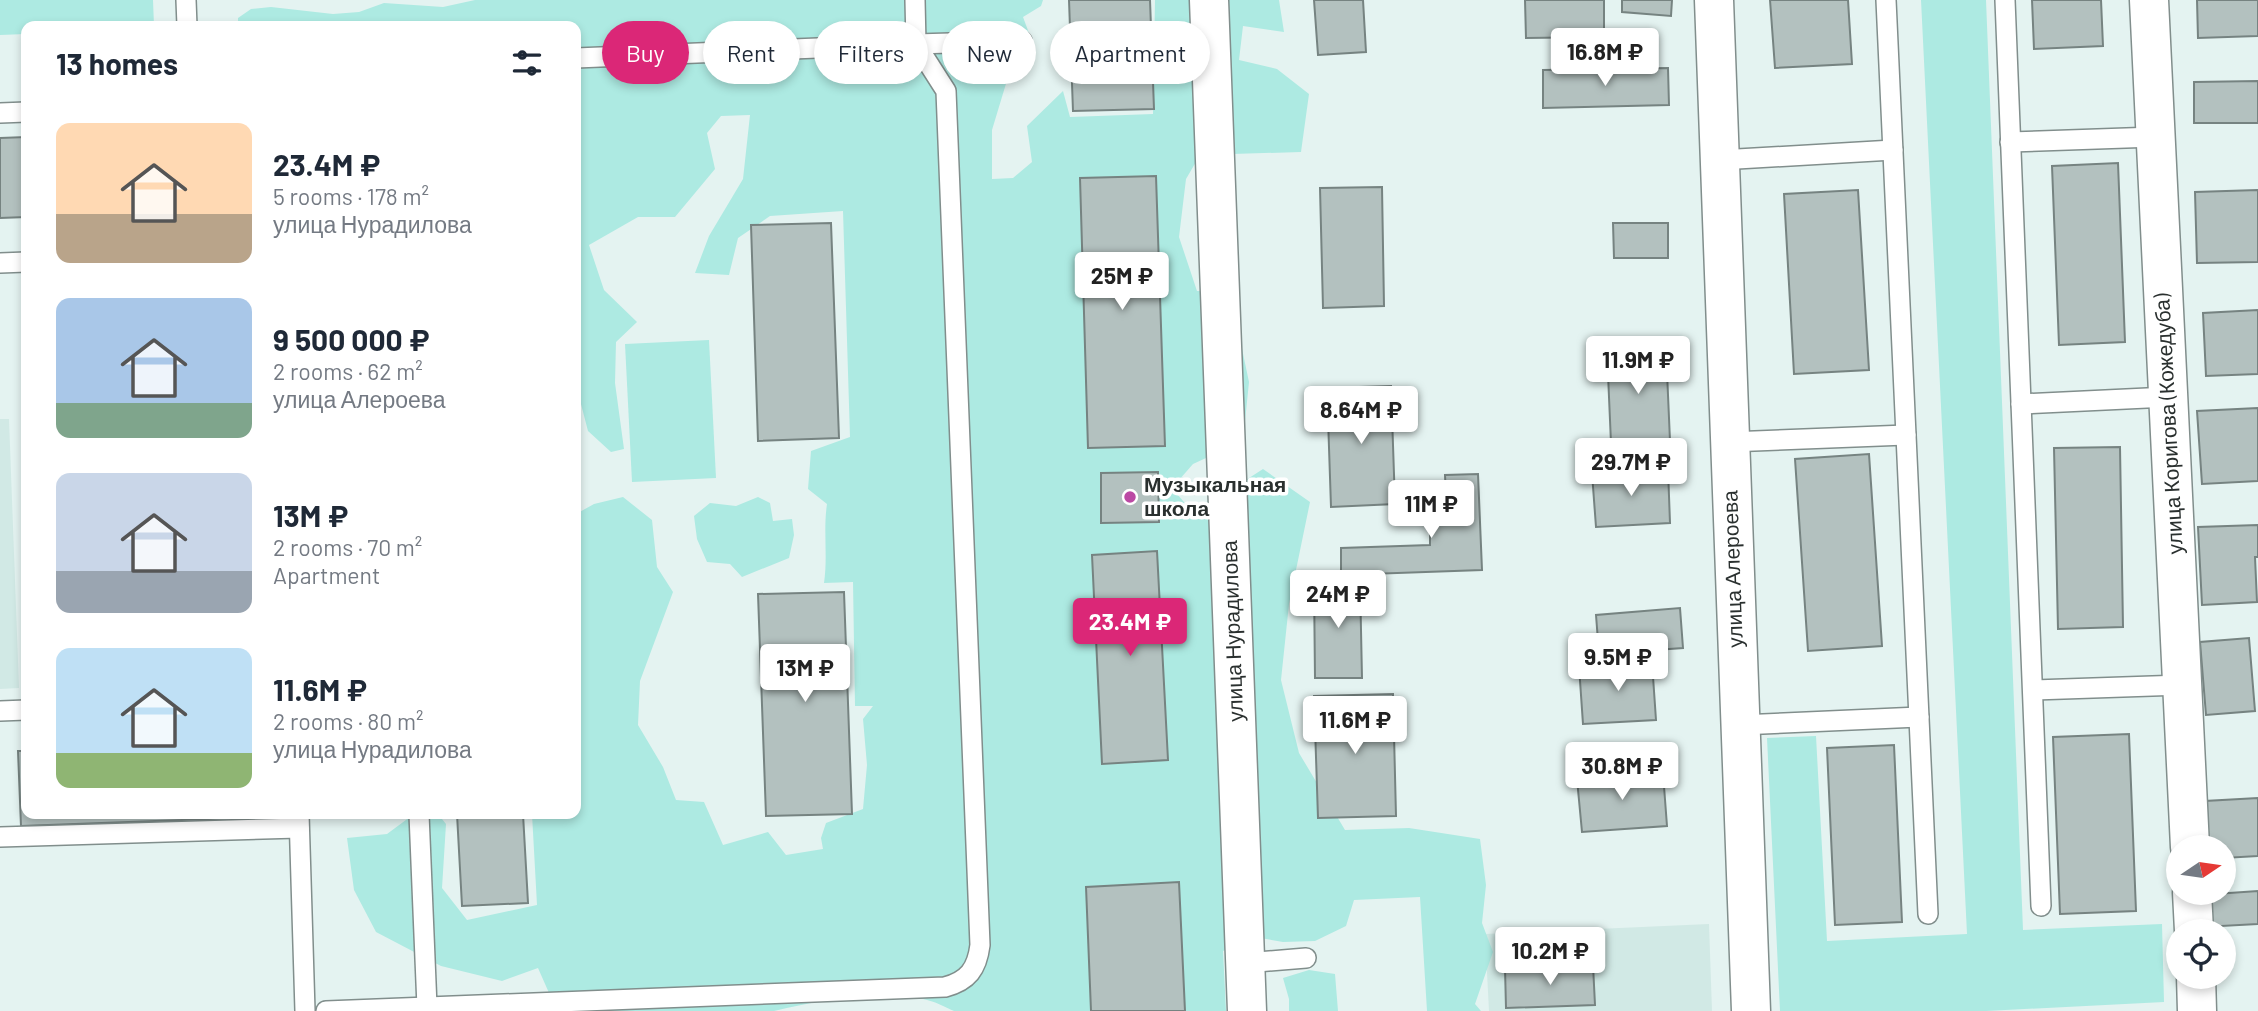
<!DOCTYPE html>
<html lang="en">
<head>
<meta charset="utf-8">
<style>
	body { margin:0; font-family:Barlow,sans-serif; background:#f2f2f3; color:#1f2937; height:100vh; display:flex; flex-direction:column; font-size:26px; white-space:nowrap }
	* { box-sizing:border-box; margin:0 }
	p { font-size:23px; color:#747a83 }
	.icon { flex:none; width:38px; height:38px; fill:none; stroke:currentColor; stroke-width:2; stroke-linecap:round; stroke-linejoin:round }
	.map { position:relative; flex:1; overflow:hidden }
	.drawer { position:absolute; left:21px; top:21px; width:560px; height:798px; display:flex; flex-direction:column; background:#fff; border-radius:14px; box-shadow:0 4px 10px #0003 }
	.drawer>* { flex:none }
	.banner { position:absolute; left:602px; top:21px; width:665px; height:63px; display:flex; gap:14px }
	.needle { width:46px; rotate:77deg }
	.buttons { position:absolute; left:2166px; top:835px; display:grid; gap:14px }
	.buttons a { display:grid; place-items:center; width:70px; height:70px; border-radius:50%; background:#fff; box-shadow:0 4px 10px #0003; font-size:35px }
	.price { position:absolute; translate:-50% -60px; padding:0 16px; border-radius:7px; background:#fff; color:#222; font-size:23px; line-height:46px; filter:drop-shadow(0 2px 4px #0008) }
	.price::after { content:''; position:absolute; left:50%; top:42px; width:21px; height:16px; margin-left:-10px; background:inherit; clip-path:polygon(0 0,100% 0,50% 100%) }
	.price.current { background:#db2777; color:#fff }
	ul { padding:0; list-style:none }
	li { display:flex; align-items:center; gap:21px; height:175px; padding:0 35px }
	li span { display:grid; place-items:center; flex:none; width:196px; height:140px; border-radius:14px; color:#555 }
	li>.icon { margin-inline-start:auto }
	span .icon { width:84px; height:84px; fill:#fffc; stroke-width:1 }
	li b { font-size:30px }
	h2 { display:flex; justify-content:space-between; align-items:center; height:84px; padding:0 35px; font-size:30px }
	.pill { padding:0 24px; border-radius:32px; background:#fff; box-shadow:0 4px 10px #0003; font-size:24px; line-height:63px }
	.pill.current { background:#db2777; color:#fff }
	.map>svg:first-child { display:block }
</style>
</head>
<body>
<div class="map">
<svg width="2258" height="1011" viewBox="0 0 2258 1011">
	<rect width="100%" height="100%" fill="#e4f3f1"/>
	<g fill="#d1e9e5">
		<polygon points="0,419 9,419 19,688 0,689"/>
		<polygon points="1709,924 1712,1011 1489,1011 1485,934"/>
	</g>
	<g fill="#adeae2">
		<polygon points="0,0 153,0 154,26 26,26 26,34 0,35"/>
		<path d="M 475,0 L 1043,0 L 1041,6 L 1023,17 L 1033,44 L 1008,77 L 992,130 L 992,179 L 1013,178 L 1032,162 L 1027,126 L 1063,91 L 1070,117 L 1153,114 L 1155,0 L 1279,0 L 1284,32 L 1243,26 L 1239,60 L 1277,69 L 1309,94 L 1301,152 L 1200,155 L 1186,179 L 1179,237 L 1197,291 L 1230,292 L 1249,382 L 1243,441 L 1193,464 L 1172,488 L 1189,508 L 1218,498 L 1263,469 L 1310,502 L 1289,604 L 1281,680 L 1299,753 L 1345,830 L 1409,828 L 1480,839 L 1486,885 L 1482,923 L 1493,952 L 1475,1004 L 1481,1011 L 1427,1011 L 1420,897 L 1354,900 L 1346,926 L 1315,941 L 1283,942 L 1255,937 L 1223,951 L 1226,1011 L 954,1011 C 945,1007 934,1001 923,999 C 877,990 820,1000 774,1011 L 557,1011 L 538,968 L 502,981 L 441,966 L 376,932 L 354,890 L 347,838 L 387,834 L 414,814 L 438,814 L 446,824 L 442,888 L 467,920 L 537,905 L 532,814 L 576,814 L 576,514 L 594,504 L 623,497 L 652,520 L 657,567 L 673,592 L 640,681 L 638,725 L 663,767 L 676,800 L 704,802 L 723,845 L 768,832 L 786,855 L 823,849 L 821,838 L 826,823 L 863,809 L 867,765 L 863,719 L 873,706 L 855,706 L 853,582 L 824,583 C 828,556 823,531 827,504 L 808,489 L 811,451 L 850,437 L 843,211 L 770,216 L 738,238 L 729,275 L 695,273 L 709,236 L 743,179 L 750,115 L 721,116 L 707,133 L 715,169 L 675,217 L 638,217 L 589,245 L 604,290 L 637,322 L 616,342 L 615,383 L 624,449 L 611,452 L 588,431 L 576,385 L 576,26 L 238,26 L 238,18 L 251,9 L 271,7 L 333,14 L 359,12 L 384,3 L 443,7 Z"/>
		<polygon points="1921,0 1986,0 2023,930 2162,924 2164,1002 1986,1011 1780,1011 1767,738 1816,736 1827,941 1967,934"/>
		<polygon points="709,340 716,478 632,482 625,344"/>
		<polygon points="758,497 770,503 773,521 792,519 794,535 789,558 742,577 730,564 707,562 697,539 694,516 710,503 736,506"/>
		<polygon points="1309,970 1335,974 1338,1011 1289,1011 1289,999 1283,978"/>
	</g>
	<g fill="#b3c1bf" stroke="#768381" stroke-width="2">
		<polygon points="1069,0 1150,0 1154,109 1073,111"/>
		<polygon points="1314,0 1363,0 1366,52 1318,55"/>
		<polygon points="1525,0 1604,0 1604,37 1526,38"/>
		<polygon points="1622,0 1672,0 1671,16 1622,12"/>
		<polygon points="1770,0 1848,0 1852,64 1775,68"/>
		<polygon points="2032,0 2101,0 2103,46 2034,49"/>
		<polygon points="2197,0 2258,0 2258,36 2198,38"/>
		<polygon points="1668,68 1669,105 1543,108 1543,70"/>
		<polygon points="2258,81 2258,123 2194,123 2194,82"/>
		<polygon points="26,137 26,217 0,218 0,138"/>
		<polygon points="2118,163 2125,342 2059,345 2052,166"/>
		<polygon points="1156,176 1165,446 1088,448 1080,178"/>
		<polygon points="1382,187 1384,306 1323,308 1320,188"/>
		<polygon points="1858,190 1869,370 1794,374 1784,194"/>
		<polygon points="2258,190 2258,262 2197,263 2195,192"/>
		<polygon points="831,223 839,438 758,441 751,225"/>
		<polygon points="1613,223 1668,223 1668,258 1614,258"/>
		<polygon points="2258,310 2258,374 2206,376 2203,313"/>
		<polygon points="1666,349 1670,441 1611,443 1607,351"/>
		<polygon points="1391,386 1395,504 1331,507 1327,388"/>
		<polygon points="2258,408 2258,481 2202,484 2197,411"/>
		<polygon points="2120,447 2123,627 2058,629 2054,448"/>
		<polygon points="1869,454 1882,646 1808,651 1795,459"/>
		<polygon points="1668,469 1670,523 1596,527 1592,473"/>
		<polygon points="1158,472 1159,522 1101,523 1101,473"/>
		<polygon points="1478,474 1482,570 1341,575 1341,548 1430,545 1430,520 1447,519 1445,475"/>
		<polygon points="2258,525 2258,557 2255,557 2257,602 2202,605 2198,527"/>
		<polygon points="1157,551 1168,760 1102,764 1092,555"/>
		<polygon points="1360,582 1362,678 1315,678 1314,583"/>
		<polygon points="844,592 852,814 766,816 758,594"/>
		<polygon points="1680,608 1683,648 1599,654 1596,615"/>
		<polygon points="2249,638 2255,711 2206,715 2200,642"/>
		<polygon points="1652,662 1656,720 1583,724 1579,666"/>
		<polygon points="1393,694 1396,816 1318,818 1314,696"/>
		<polygon points="2129,734 2136,911 2060,914 2053,737"/>
		<polygon points="1894,745 1902,922 1835,925 1827,748"/>
		<polygon points="18,751 26,751 26,814 266,814 266,817 21,826"/>
		<polygon points="1663,773 1667,826 1582,832 1577,779"/>
		<polygon points="2258,798 2258,856 2224,858 2224,847 2208,847 2205,801"/>
		<polygon points="457,814 523,814 528,903 462,906"/>
		<polygon points="1179,882 1185,1011 1091,1011 1086,887"/>
		<polygon points="2258,891 2258,924 2203,927 2201,895"/>
		<polygon points="1593,965 1595,1005 1506,1008 1505,968"/>
	</g>
	<g fill="none" stroke-linecap="round" stroke-linejoin="round">
		<g stroke="#818e8c" stroke-width="22">
			<g id="lane">
				<polyline points="186,0 187,26"/>
				<polyline points="1886,0 1928,914"/>
				<polyline points="2005,0 2041,906"/>
				<polyline points="916,44 1022,41"/>
				<polyline points="576,58 916,44 915,0"/>
				<polyline points="0,113 26,112"/>
				<polyline points="2010,142 2155,137"/>
				<polyline points="1720,160 1893,150"/>
				<polyline points="0,263 26,262"/>
				<polyline points="2021,404 2168,397"/>
				<polyline points="1729,442 1906,435"/>
				<polyline points="2034,690 2182,685"/>
				<polyline points="0,711 26,710"/>
				<polyline points="1740,725 1919,717"/>
				<polyline points="299,814 305,1011"/>
				<polyline points="419,814 427,1007"/>
				<polyline points="0,837 299,828"/>
				<polyline points="1245,963 1306,958"/>
				<path d="M 326,1011 L 945,987 C 968,981 977,969 980,945 L 946,91 L 916,44"/>
			</g>
		</g>
		<g stroke="#818e8c" stroke-width="41">
			<g id="street">
				<polyline points="1714,0 1751,1011"/>
				<polyline points="2149,0 2190,847"/>
				<polyline points="2192,892 2194,931"/>
				<polyline points="2196,976 2197,1011"/>
			</g>
		</g>
		<g stroke="#818e8c" stroke-width="41">
			<polyline id="secondary" points="1209,0 1247,1011"/>
		</g>
		<use href="#lane" stroke="#fff" stroke-width="19"/>
		<use href="#street" stroke="#fff" stroke-width="38"/>
		<use href="#secondary" stroke="#fff" stroke-width="38"/>
	</g>
	<circle fill="#bb49a4" stroke="#fff" stroke-width="2.5" cx="1130" cy="497" r="7"/>
	<g text-anchor="middle" stroke-width="7" stroke-linejoin="round" paint-order="stroke">
		<g font-size="21" fill="#2a302f" stroke="#fff">
			<text transform="translate(2169 424) rotate(-93)" y="7">улица Коригова (Кожедуба)</text>
			<text transform="translate(1733 569) rotate(-92)" y="7">улица Алероева</text>
			<text transform="translate(1233 631) rotate(-92)" y="7">улица Нурадилова</text>
		</g>
		<g font-size="21" font-weight="bold" fill="#2a302f" stroke="#fff" text-anchor="start">
			<text x="1144" y="492">Музыкальная<tspan x="1144" dy="24">школа</tspan></text>
		</g>
	</g>
</svg>
<div class="buttons">
<a><svg class="needle" viewBox="-14 -14 28 28"><path d="M0-13l5 13h-10z" fill="#e53935"/><path d="M0 13l5-13h-10z" fill="#747a83"/></svg></a>
<a><svg class="icon" aria-label="locate" viewBox="0 0 24 24"><circle cx="12" cy="12" r="6"/><path d="M12 2v4M12 18v4M2 12h4M18 12h4"/></svg></a>
</div>
<b class="price" style="left:1605px;top:88px">16.8M ₽</b>
<b class="price" style="left:1122px;top:312px">25M ₽</b>
<b class="price" style="left:1638px;top:396px">11.9M ₽</b>
<b class="price" style="left:1361px;top:446px">8.64M ₽</b>
<b class="price" style="left:1631px;top:498px">29.7M ₽</b>
<b class="price" style="left:1431px;top:540px">11M ₽</b>
<b class="price" style="left:1338px;top:630px">24M ₽</b>
<b class="price current" style="left:1130px;top:658px">23.4M ₽</b>
<b class="price" style="left:1618px;top:693px">9.5M ₽</b>
<b class="price" style="left:805px;top:704px">13M ₽</b>
<b class="price" style="left:1355px;top:756px">11.6M ₽</b>
<b class="price" style="left:1622px;top:802px">30.8M ₽</b>
<b class="price" style="left:1550px;top:987px">10.2M ₽</b>
<div class="banner">
<a class="pill current">Buy</a>
<a class="pill">Rent</a>
<a class="pill">Filters</a>
<a class="pill">New</a>
<a class="pill">Apartment</a>
</div>
<section class="drawer">
<h2>13 homes<svg class="icon" aria-label="filters" viewBox="0 0 24 24"><path d="M4 7h16M4 17h16"/><circle cx="9" cy="7" r="2"/><circle cx="15" cy="17" r="2"/></svg></h2>
<ul>
<li><span style="background:linear-gradient(#ffd9b3 65%,#b9a48a 0)"><svg class="icon" aria-label="home" viewBox="0 0 24 24"><path d="M3 11l9-7 9 7M6 9v11h12V9"/></svg></span><div><b>23.4M ₽</b><p>5 rooms · 178 m²</p><p>улица Нурадилова</p></div></li>
<li><span style="background:linear-gradient(#a9c7e8 75%,#7fa58c 0)"><svg class="icon" aria-label="home" viewBox="0 0 24 24"><path d="M3 11l9-7 9 7M6 9v11h12V9"/></svg></span><div><b>9 500 000 ₽</b><p>2 rooms · 62 m²</p><p>улица Алероева</p></div></li>
<li><span style="background:linear-gradient(#c9d6e8 70%,#9aa5b1 0)"><svg class="icon" aria-label="home" viewBox="0 0 24 24"><path d="M3 11l9-7 9 7M6 9v11h12V9"/></svg></span><div><b>13M ₽</b><p>2 rooms · 70 m²</p><p>Apartment</p></div></li>
<li><span style="background:linear-gradient(#bfe0f5 75%,#8fb573 0)"><svg class="icon" aria-label="home" viewBox="0 0 24 24"><path d="M3 11l9-7 9 7M6 9v11h12V9"/></svg></span><div><b>11.6M ₽</b><p>2 rooms · 80 m²</p><p>улица Нурадилова</p></div></li>
</ul>
</section>
</div>
</body>
</html>
